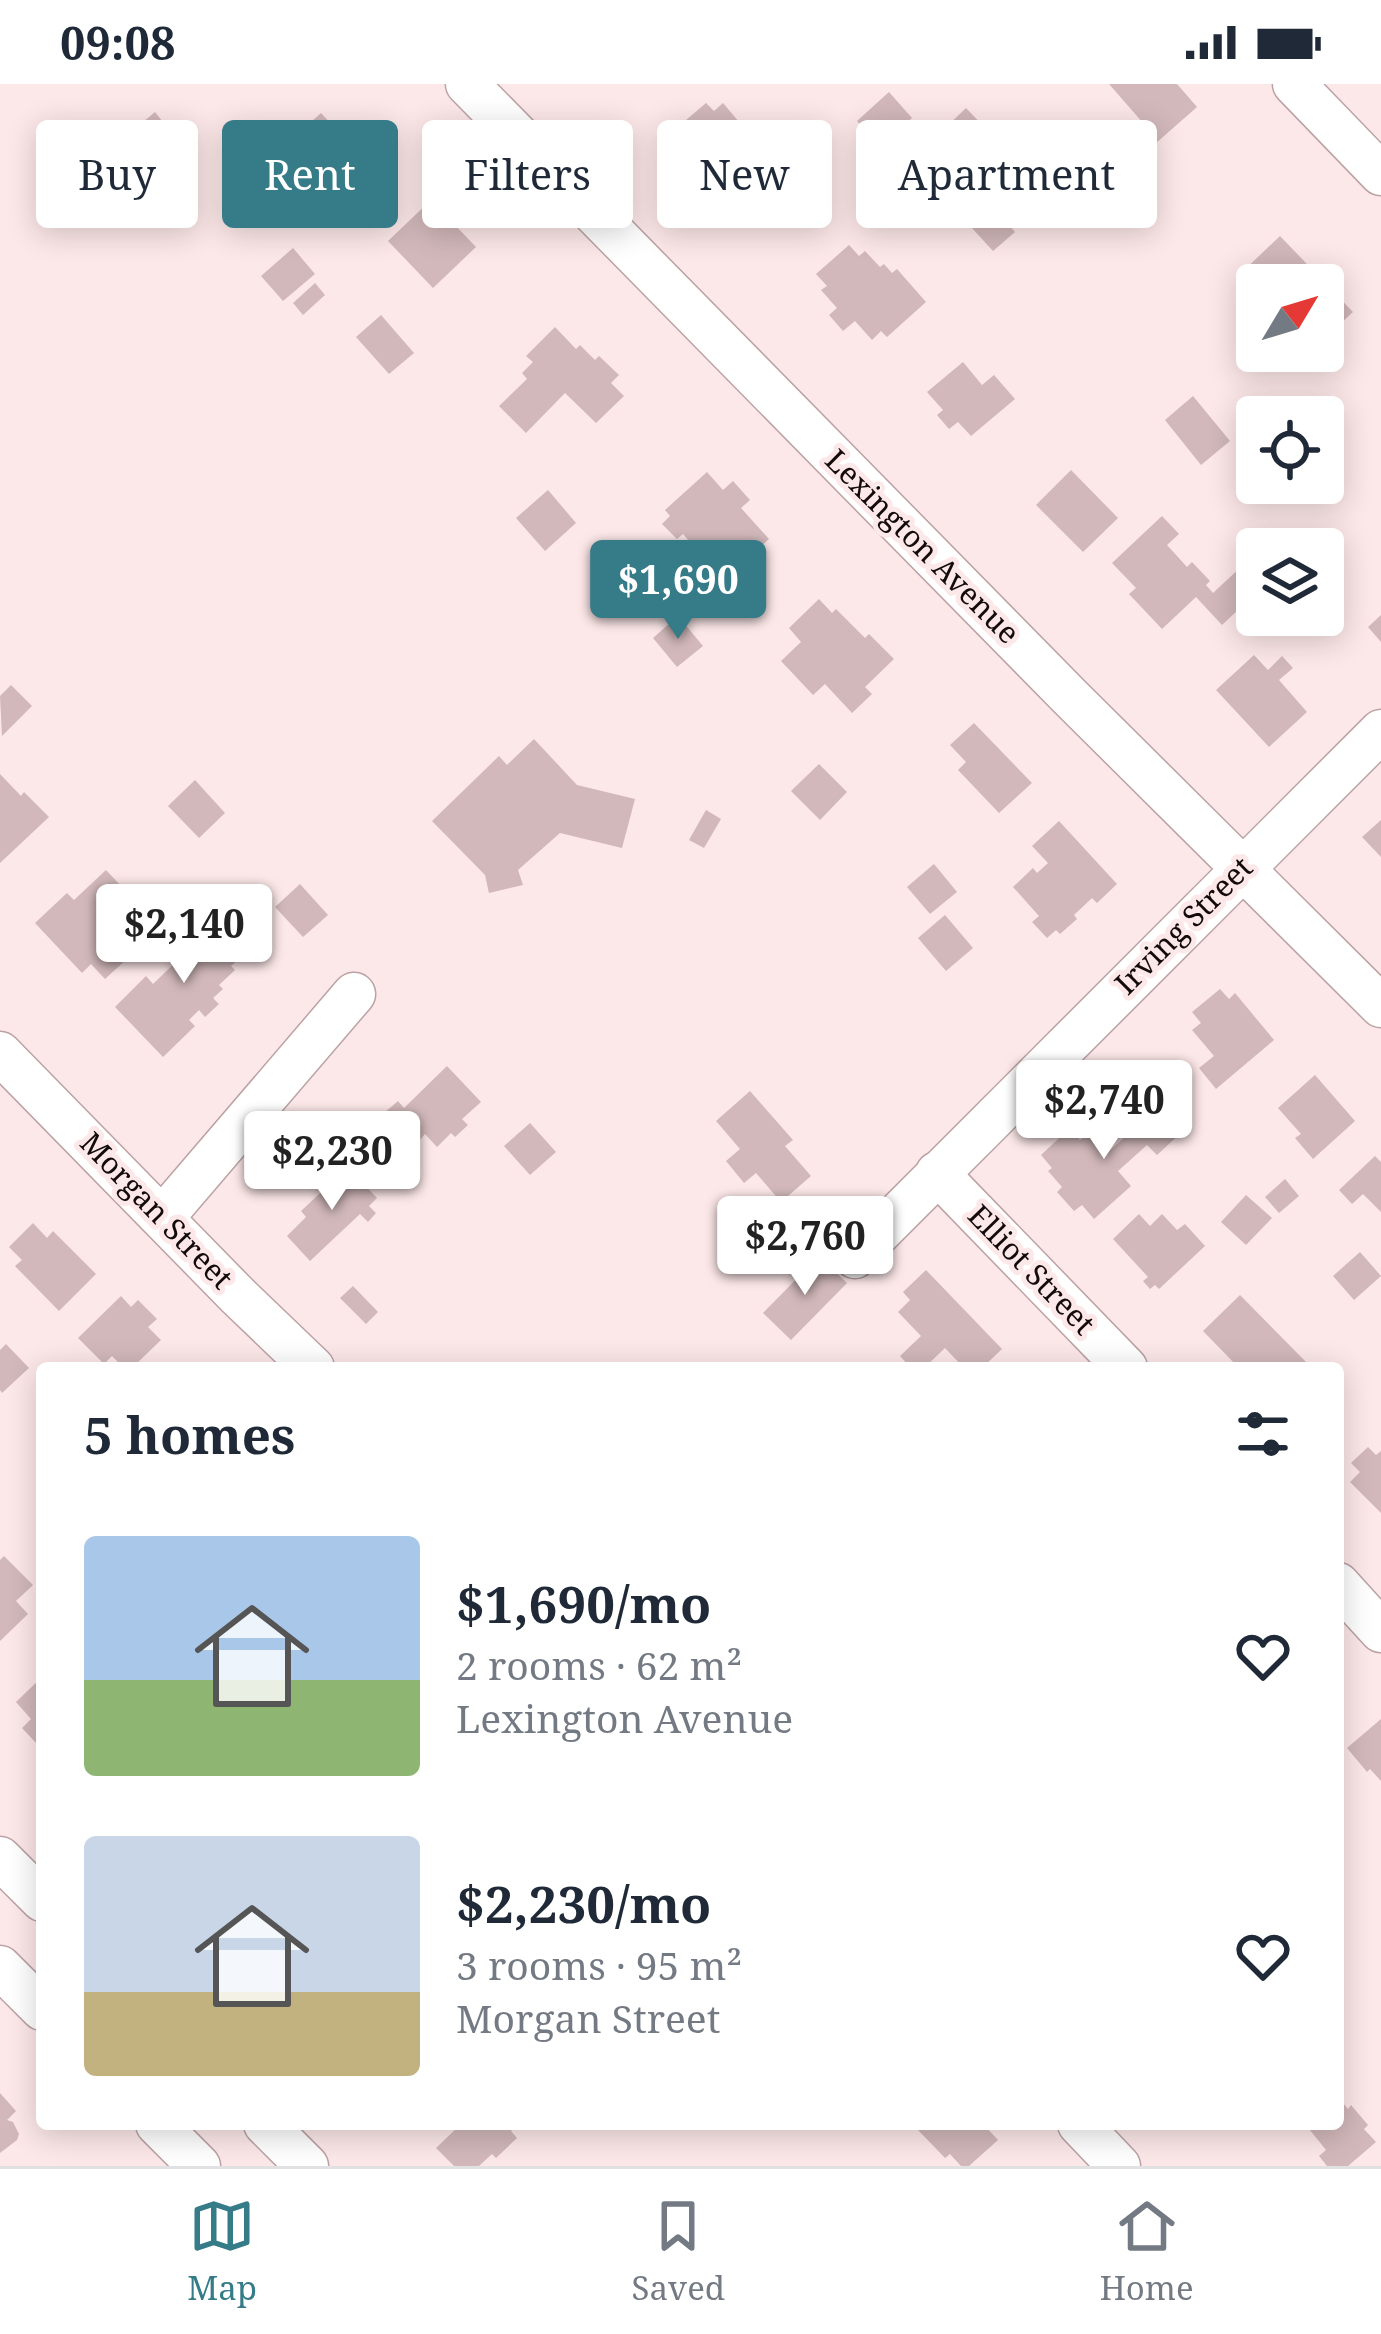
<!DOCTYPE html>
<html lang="en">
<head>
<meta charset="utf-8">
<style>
	body { margin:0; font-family:"Noto Serif",serif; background:#f6f6f7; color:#1f2937; height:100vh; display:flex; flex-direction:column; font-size:45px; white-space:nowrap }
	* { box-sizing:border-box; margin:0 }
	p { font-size:39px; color:#747a83 }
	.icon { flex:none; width:66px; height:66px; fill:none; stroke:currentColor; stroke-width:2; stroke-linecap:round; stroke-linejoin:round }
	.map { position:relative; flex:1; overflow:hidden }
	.side { position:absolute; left:36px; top:1278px; width:1308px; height:768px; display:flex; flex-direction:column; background:#fff; border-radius:12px; box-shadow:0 6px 30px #0003 }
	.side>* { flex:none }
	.hud { position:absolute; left:36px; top:36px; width:1311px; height:108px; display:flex; gap:24px }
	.needle { width:78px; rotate:52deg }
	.controls { position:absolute; left:1236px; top:180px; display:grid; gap:24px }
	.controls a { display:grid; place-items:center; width:108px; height:108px; border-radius:12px; background:#fff; box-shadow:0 6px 30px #0003; font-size:60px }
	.price { position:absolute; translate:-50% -102px; padding:0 27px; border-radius:12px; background:#fff; color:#222; font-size:39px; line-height:78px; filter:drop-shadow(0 3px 6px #0008) }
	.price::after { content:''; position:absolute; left:50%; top:72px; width:36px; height:27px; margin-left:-18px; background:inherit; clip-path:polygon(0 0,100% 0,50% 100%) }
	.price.on { background:#357b88; color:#fff }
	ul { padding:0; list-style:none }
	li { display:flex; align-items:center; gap:36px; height:300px; padding:0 48px }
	li span { display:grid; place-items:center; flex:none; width:336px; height:240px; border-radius:12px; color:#555 }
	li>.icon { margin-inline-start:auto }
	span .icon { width:144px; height:144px; fill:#fffc; stroke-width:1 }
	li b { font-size:51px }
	h2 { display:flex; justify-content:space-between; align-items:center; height:144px; padding:0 48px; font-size:51px }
	.tag { padding:0 42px; border-radius:12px; background:#fff; box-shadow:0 6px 30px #0003; font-size:42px; line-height:108px }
	.tag.on { background:#357b88; color:#fff }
	.status { display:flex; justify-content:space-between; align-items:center; height:84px; padding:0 60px; background:#fff; direction:ltr }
	.status svg { height:33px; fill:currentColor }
	.tabs { display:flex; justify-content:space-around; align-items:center; height:168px; border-top:3px solid #e0e1e3; background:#fff; font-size:33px; color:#747a83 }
	.tabs a { display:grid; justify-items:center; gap:6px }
	.tabs .on { color:#357b88 }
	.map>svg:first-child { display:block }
</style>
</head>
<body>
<div class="status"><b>09:08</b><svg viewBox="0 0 49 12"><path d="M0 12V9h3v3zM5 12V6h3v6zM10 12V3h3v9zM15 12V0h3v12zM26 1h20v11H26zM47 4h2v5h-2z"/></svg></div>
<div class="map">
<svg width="1381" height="2082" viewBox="0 0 1381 2082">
	<rect width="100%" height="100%" fill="#fde8e9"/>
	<g fill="#d2b8ba">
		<polygon points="1109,0 1177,0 1197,23 1147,67 1138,57 1150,47"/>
		<polygon points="889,8 912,34 880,63 857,37"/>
		<polygon points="706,19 714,27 723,19 761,64 771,55 800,87 747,132 722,102 716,108 703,94 708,90 672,48"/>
		<polygon points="966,24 991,50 964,77 938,51"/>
		<polygon points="155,28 176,55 146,80 124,54"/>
		<polygon points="321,29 370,82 328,119 280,66"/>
		<polygon points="130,74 154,101 133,119 110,92"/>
		<polygon points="1108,80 1133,106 1104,133 1080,108"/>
		<polygon points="431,116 476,163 433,204 388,157"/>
		<polygon points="993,123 1015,148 993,167 971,143"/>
		<polygon points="1280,152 1353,228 1323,256 1323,201 1257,201 1257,224 1249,215 1257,208 1240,190"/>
		<polygon points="849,161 859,172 865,167 880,183 884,180 892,189 897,185 926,218 887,253 881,247 872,256 855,237 843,247 829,231 837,224 821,206 827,202 816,190"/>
		<polygon points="293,164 315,190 283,217 261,192"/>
		<polygon points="315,199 325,211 303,231 293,219"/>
		<polygon points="381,231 414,269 389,290 356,253"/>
		<polygon points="555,243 576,265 580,261 595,276 599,272 619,291 611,299 624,312 596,339 565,309 526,349 499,322 527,295 522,289 533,278 526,272"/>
		<polygon points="963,278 982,301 994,291 1015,315 971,352 958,338 949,345 937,331 943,326 927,308"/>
		<polygon points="1193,312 1230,357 1201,381 1165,336"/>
		<polygon points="1071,386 1118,434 1083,468 1036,421"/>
		<polygon points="707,388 723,406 733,397 750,416 741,424 769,455 744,478 734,467 721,479 717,475 706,485 690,468 695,464 683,450 677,455 662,440 670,432 665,426"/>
		<polygon points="1279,399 1314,399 1295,417"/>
		<polygon points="548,406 576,439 545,467 516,434"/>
		<polygon points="1162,432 1179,450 1167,461 1187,483 1192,478 1210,497 1206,501 1213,509 1242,482 1257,499 1257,508 1222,541 1196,513 1162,545 1129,510 1136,504 1112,479"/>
		<polygon points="819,515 832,529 836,525 865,554 869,550 894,575 865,603 872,610 852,629 825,600 813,611 781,577 801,558 789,544"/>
		<polygon points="1381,531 1381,558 1368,543"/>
		<polygon points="678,532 703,562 677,583 653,554"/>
		<polygon points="1254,571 1268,586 1282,572 1293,584 1279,596 1307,628 1269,663 1216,606"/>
		<polygon points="11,601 32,622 2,652 0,612"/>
		<polygon points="974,639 1032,699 999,729 958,686 966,678 950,661"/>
		<polygon points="534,655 577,701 635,715 622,764 560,749 518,786 523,801 489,809 485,791 432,737 499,672 507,681"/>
		<polygon points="819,680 847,708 820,736 791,707"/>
		<polygon points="0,690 21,712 24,708 49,733 0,779"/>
		<polygon points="195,696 225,729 199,754 168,722"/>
		<polygon points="706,726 721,735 704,764 689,756"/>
		<polygon points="1381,736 1381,773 1362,753"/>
		<polygon points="1059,737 1117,800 1097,819 1092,814 1074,831 1077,835 1060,850 1056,846 1047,854 1032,838 1039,832 1013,803 1033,784 1037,789 1048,779 1032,762"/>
		<polygon points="934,780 957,808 930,830 907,803"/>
		<polygon points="106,786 139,821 114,845 122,853 113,861 127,875 105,895 91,880 82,889 35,839 67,809 74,816"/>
		<polygon points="300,800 328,831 303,853 275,823"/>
		<polygon points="220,831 247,859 238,868 242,872 231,882 235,886 219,901 223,905 213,914 219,920 205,933 199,926 189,936 195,942 163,973 115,923 146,892 153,900 182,872 176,865 205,836 210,841"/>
		<polygon points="945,831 973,864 946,887 918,854"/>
		<polygon points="1220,905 1229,915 1235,909 1274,956 1216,1005 1199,984 1214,972 1192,946 1201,939 1192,928"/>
		<polygon points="447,982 481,1018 462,1035 468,1041 455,1053 451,1049 437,1063 425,1050 414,1062 383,1030 398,1017 404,1024"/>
		<polygon points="1315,991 1355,1037 1313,1075 1295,1054 1301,1050 1278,1024"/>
		<polygon points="750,1007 793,1056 785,1062 811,1092 781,1118 756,1089 744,1099 726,1077 740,1065 716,1037"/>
		<polygon points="1160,1021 1183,1047 1157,1071 1147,1061 1118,1087 1131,1102 1094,1135 1082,1121 1074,1127 1057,1108 1062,1103 1048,1087 1052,1084 1041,1071 1070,1044 1080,1056 1087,1050 1105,1071"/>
		<polygon points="530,1039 556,1068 530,1091 504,1062"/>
		<polygon points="1375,1072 1381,1078 1381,1128 1363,1110 1352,1120 1339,1106"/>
		<polygon points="348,1083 377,1114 369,1122 376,1129 368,1138 360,1130 310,1177 287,1152 306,1133 301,1127"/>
		<polygon points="1285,1095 1299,1112 1279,1129 1265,1113"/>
		<polygon points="1246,1111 1272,1134 1246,1161 1221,1138"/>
		<polygon points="1139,1130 1150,1142 1162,1130 1177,1146 1185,1140 1205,1162 1159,1205 1155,1201 1150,1205 1143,1197 1148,1193 1113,1155"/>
		<polygon points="33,1139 47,1154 53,1147 96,1190 59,1227 15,1182 22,1176 9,1163"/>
		<polygon points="1360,1168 1381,1192 1354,1216 1333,1192"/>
		<polygon points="819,1172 847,1199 791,1256 763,1229"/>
		<polygon points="926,1186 1002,1265 982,1284 964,1284 945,1264 924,1284 911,1284 900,1272 921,1252 898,1228 910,1216 903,1208"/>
		<polygon points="353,1202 378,1228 366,1240 340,1214"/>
		<polygon points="1240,1211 1312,1284 1239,1284 1203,1247"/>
		<polygon points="121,1212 131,1223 138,1216 157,1235 148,1243 161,1256 132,1284 124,1284 112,1272 104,1280 78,1254"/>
		<polygon points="6,1260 29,1284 2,1309 0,1306 0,1266"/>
		<polygon points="1368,1363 1376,1371 1381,1367 1381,1429 1350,1398 1360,1388 1351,1379"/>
		<polygon points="4,1472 33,1501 16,1517 28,1530 0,1557 0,1476"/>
		<polygon points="42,1593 42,1653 36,1659 22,1644 31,1635 16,1618"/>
		<polygon points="1381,1635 1381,1697 1370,1685 1367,1688 1347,1664"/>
		<polygon points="0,2009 16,2027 7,2036 13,2038 19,2050 17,2056 0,2069"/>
		<polygon points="1338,2013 1348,2025 1351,2021 1368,2041 1364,2045 1376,2058 1348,2082 1327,2082 1319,2072 1326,2066 1305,2040 1338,2040"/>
		<polygon points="461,2040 519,2040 511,2047 517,2054 496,2074 492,2070 479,2082 454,2082 436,2064"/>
		<polygon points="925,2040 983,2040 998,2056 969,2082 961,2082 950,2070 945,2074 918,2046"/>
	</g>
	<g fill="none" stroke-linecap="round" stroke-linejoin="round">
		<g stroke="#bca2a4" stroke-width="45">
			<g id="street">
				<polyline points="467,0 1069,612 1381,922"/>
				<polyline points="1294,0 1381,90"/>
				<polyline points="0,969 237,1211 313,1284"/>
				<polyline points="937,1089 1126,1284"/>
				<polyline points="163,1133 354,910"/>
				<polyline points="855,1173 1381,647"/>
				<polyline points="1338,1500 1381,1547"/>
				<polyline points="0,1774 42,1816"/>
				<polyline points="0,1883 42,1925"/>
				<polyline points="157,2040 199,2082"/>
				<polyline points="265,2040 307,2082"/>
				<polyline points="1079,2040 1119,2082"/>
			</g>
		</g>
		<use href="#street" stroke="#fff" stroke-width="42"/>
	</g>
	<g text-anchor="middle" stroke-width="10" stroke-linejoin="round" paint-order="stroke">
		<g font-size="30" fill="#130b0b" stroke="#fde8e9">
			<text transform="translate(922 463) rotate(45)" y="10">Lexington Avenue</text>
			<text transform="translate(1184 842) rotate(-45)" y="10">Irving Street</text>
			<text transform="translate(156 1127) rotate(46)" y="10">Morgan Street</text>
			<text transform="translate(1031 1186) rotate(46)" y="10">Elliot Street</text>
		</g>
	</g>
</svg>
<div class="controls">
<a><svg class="needle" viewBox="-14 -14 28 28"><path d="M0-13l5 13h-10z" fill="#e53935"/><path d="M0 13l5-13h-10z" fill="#747a83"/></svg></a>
<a><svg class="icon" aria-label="locate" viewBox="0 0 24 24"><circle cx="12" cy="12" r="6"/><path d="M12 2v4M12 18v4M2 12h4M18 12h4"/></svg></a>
<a><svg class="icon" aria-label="layers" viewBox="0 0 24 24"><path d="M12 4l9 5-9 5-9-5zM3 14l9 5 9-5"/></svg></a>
</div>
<b class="price on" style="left:678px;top:558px">$1,690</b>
<b class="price" style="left:184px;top:902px">$2,140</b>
<b class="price" style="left:1104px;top:1078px">$2,740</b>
<b class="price" style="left:332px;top:1129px">$2,230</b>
<b class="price" style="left:805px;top:1214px">$2,760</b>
<div class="hud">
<a class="tag">Buy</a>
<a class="tag on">Rent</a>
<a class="tag">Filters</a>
<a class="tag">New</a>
<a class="tag">Apartment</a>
</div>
<section class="side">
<h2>5 homes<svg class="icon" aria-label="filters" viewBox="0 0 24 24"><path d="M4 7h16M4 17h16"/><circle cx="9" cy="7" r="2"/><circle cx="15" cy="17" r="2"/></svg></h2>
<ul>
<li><span style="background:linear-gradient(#a9c7e8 60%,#8fb573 0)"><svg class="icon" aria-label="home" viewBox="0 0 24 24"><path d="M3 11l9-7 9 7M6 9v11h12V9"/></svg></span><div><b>$1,690/mo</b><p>2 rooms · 62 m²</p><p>Lexington Avenue</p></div><svg class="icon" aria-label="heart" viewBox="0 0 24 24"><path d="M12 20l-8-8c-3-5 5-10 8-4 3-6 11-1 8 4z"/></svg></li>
<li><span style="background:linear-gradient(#c9d6e8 65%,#c2b280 0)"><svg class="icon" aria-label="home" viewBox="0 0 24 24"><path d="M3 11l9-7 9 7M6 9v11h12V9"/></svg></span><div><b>$2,230/mo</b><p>3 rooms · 95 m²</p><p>Morgan Street</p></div><svg class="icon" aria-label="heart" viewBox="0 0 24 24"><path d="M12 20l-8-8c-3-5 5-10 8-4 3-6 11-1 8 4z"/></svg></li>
</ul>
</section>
</div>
<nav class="tabs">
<a class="on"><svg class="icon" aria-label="map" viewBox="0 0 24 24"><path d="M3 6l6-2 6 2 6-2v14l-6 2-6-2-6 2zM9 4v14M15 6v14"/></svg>Map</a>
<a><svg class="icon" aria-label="saved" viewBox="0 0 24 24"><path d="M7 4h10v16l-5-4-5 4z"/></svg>Saved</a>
<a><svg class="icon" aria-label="home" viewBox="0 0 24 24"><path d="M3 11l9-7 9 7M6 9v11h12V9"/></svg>Home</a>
</nav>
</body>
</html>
